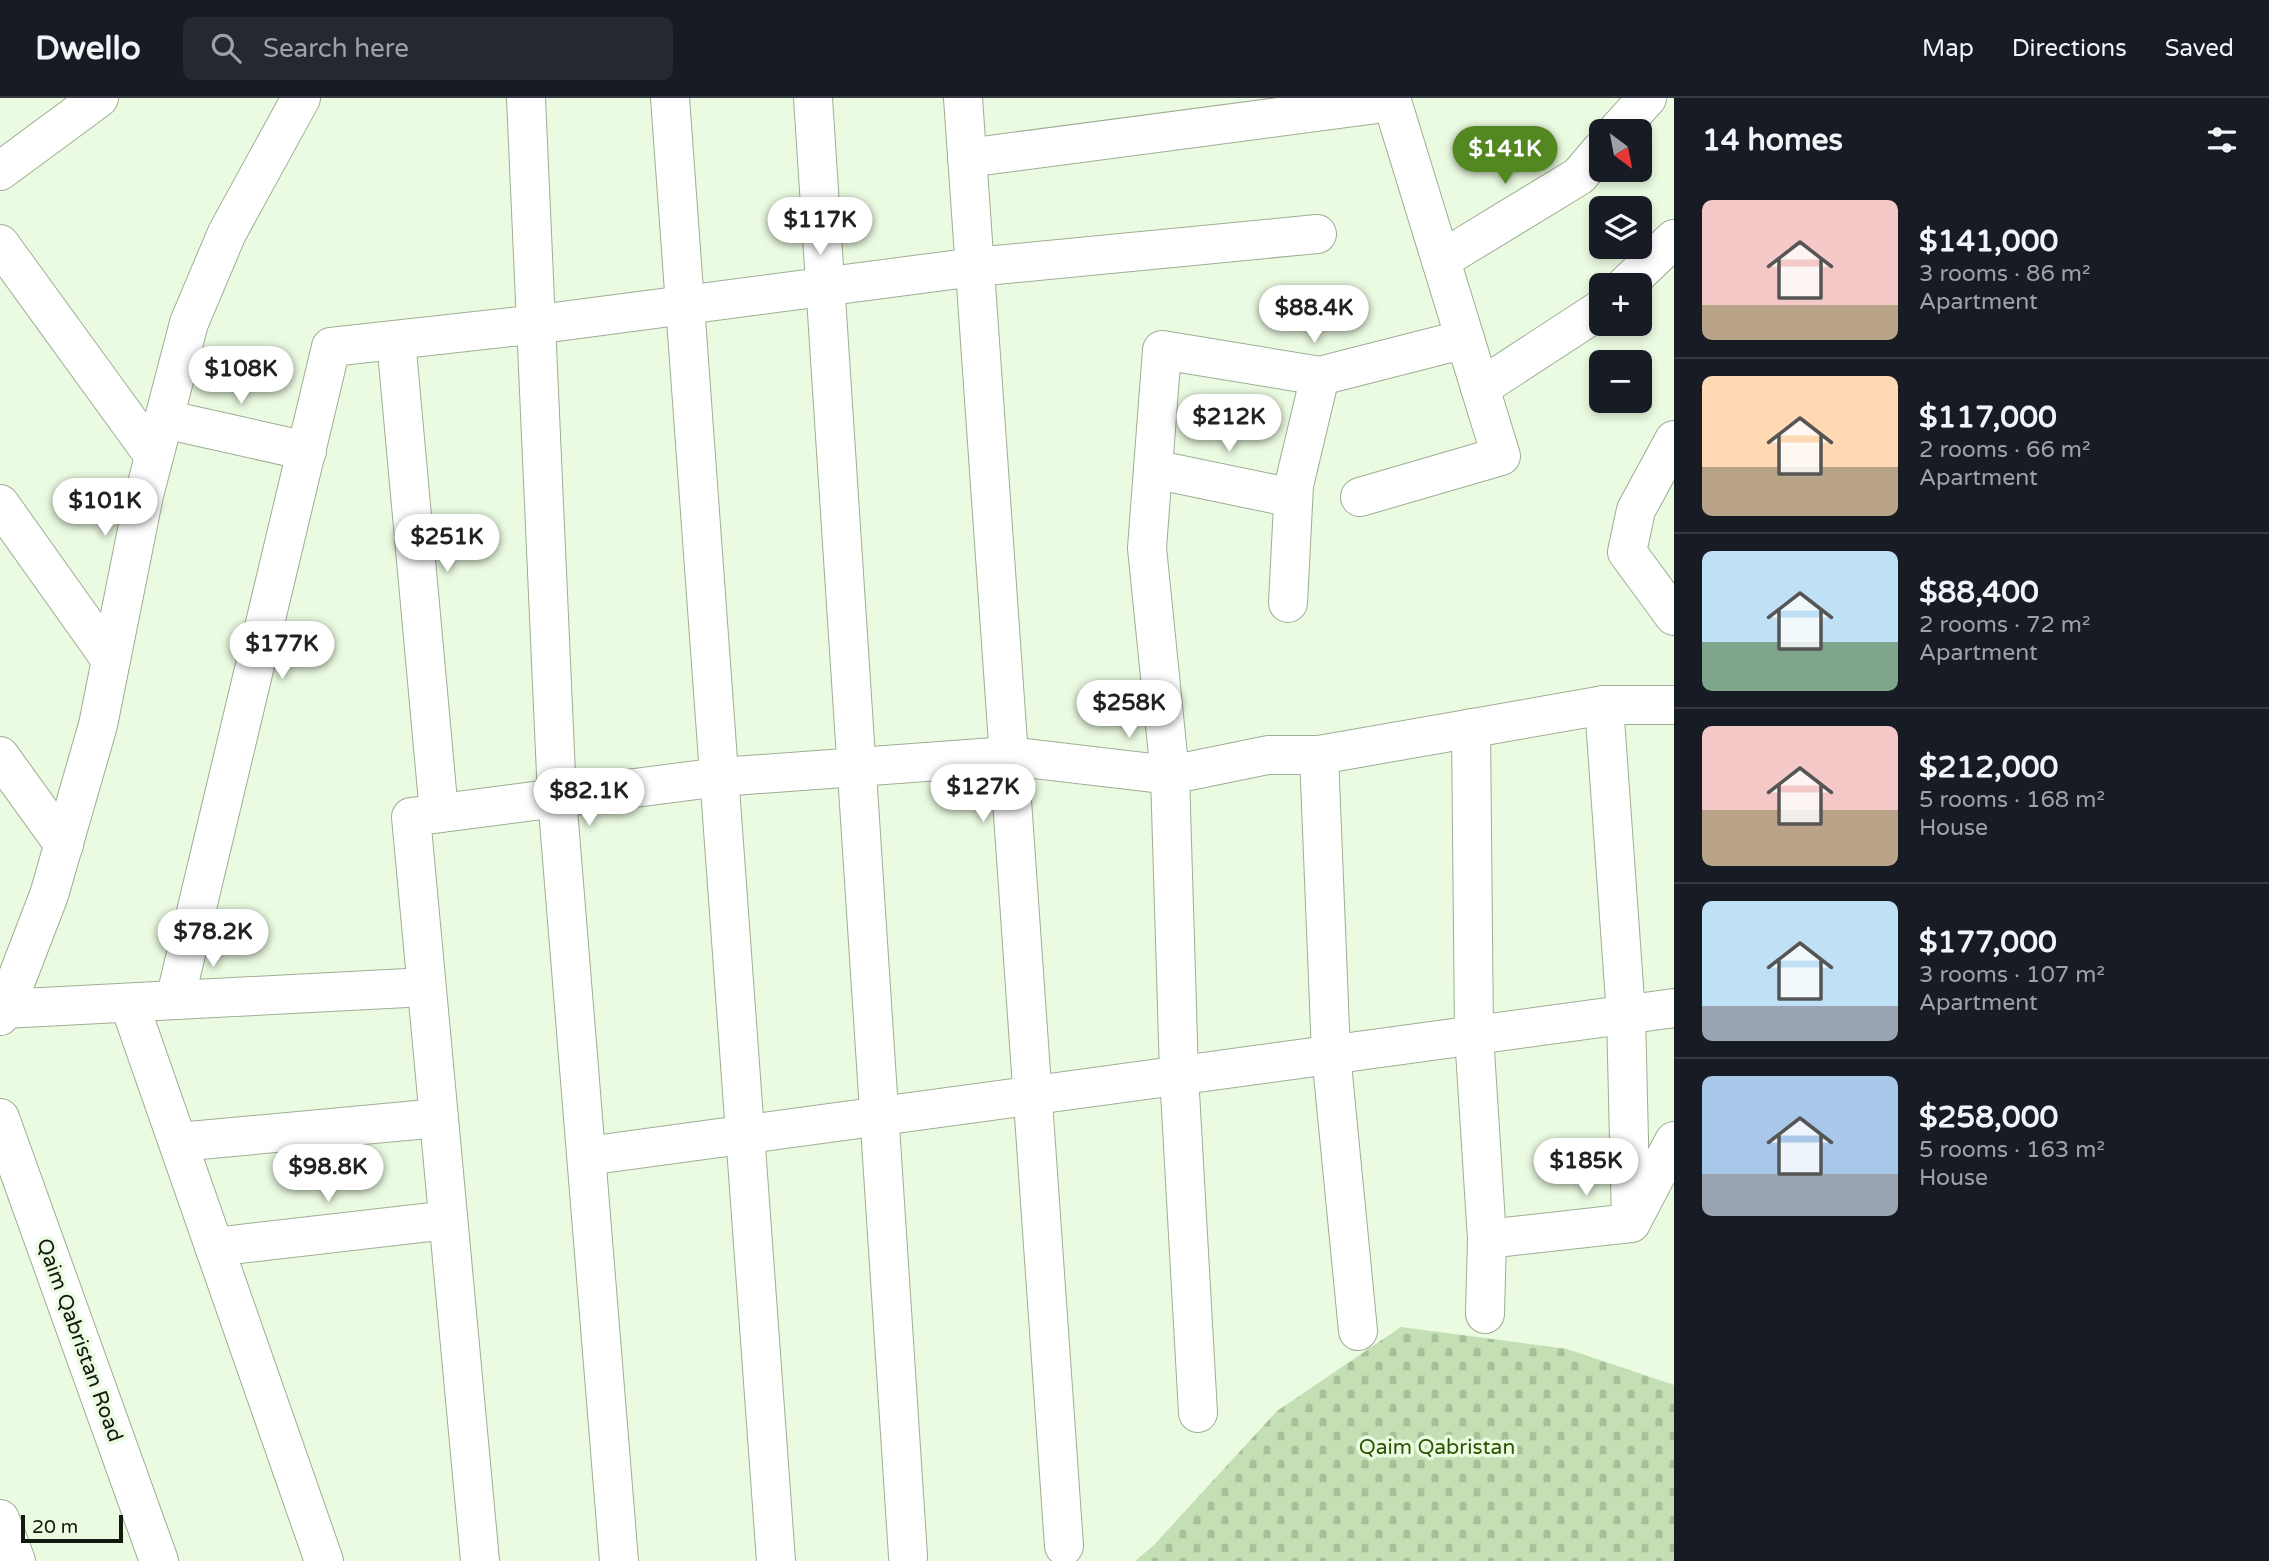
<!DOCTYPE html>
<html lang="en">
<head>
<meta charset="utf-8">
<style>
	body { margin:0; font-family:"Varela Round",sans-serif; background:#242831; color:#f1f3f6; height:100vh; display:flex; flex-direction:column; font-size:26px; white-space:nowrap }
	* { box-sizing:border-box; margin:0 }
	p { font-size:23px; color:#9ea1a6 }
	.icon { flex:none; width:38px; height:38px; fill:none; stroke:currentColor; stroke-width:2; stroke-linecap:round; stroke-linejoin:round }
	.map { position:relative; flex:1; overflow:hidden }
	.panel { display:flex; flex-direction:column; background:#171b24; width:595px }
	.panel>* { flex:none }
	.needle { width:46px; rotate:148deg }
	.controls { position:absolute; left:1589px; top:21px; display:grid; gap:14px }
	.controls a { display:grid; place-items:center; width:63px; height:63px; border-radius:10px; background:#171b24; box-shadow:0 4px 10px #0003; font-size:35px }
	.scale { position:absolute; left:21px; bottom:18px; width:102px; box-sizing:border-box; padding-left:7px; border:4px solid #141910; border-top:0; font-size:19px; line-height:24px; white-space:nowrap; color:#141910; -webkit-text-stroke:5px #ebfbe1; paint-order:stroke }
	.price { position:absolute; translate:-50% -60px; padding:0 16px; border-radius:24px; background:#fff; color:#222; font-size:23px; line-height:46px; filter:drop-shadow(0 2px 4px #0008) }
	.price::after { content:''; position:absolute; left:50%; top:42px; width:21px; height:16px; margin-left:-10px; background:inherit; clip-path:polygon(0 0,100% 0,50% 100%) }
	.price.selected { background:#53871f; color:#fff }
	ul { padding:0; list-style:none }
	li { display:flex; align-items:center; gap:21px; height:175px; padding:0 28px }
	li+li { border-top:2px solid #363941 }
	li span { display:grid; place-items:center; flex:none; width:196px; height:140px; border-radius:10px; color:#555 }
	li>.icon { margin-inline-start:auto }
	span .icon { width:84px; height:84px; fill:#fffc; stroke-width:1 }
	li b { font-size:30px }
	h2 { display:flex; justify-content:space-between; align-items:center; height:84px; padding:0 28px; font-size:30px }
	header { display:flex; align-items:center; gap:42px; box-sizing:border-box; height:98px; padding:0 35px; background:#171b24; border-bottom:2px solid #363941 }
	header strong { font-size:33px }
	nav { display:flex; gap:38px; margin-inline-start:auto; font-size:24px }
	.search { width:490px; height:63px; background:#242831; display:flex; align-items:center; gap:18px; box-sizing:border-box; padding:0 24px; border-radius:10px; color:#9ea1a6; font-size:26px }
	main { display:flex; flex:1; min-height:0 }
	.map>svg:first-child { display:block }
</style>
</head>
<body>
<header>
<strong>Dwello</strong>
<div class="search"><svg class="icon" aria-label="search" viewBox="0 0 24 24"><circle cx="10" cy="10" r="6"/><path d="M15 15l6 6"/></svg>Search here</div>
<nav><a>Map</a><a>Directions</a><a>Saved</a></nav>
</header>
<main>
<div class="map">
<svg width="1674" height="1463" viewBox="0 0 1674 1463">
	<defs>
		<pattern id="cemetery-stones" width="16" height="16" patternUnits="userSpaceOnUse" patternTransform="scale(1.75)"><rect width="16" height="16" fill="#c4dfb3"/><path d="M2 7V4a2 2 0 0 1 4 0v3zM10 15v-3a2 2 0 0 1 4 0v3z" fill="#a8bf99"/></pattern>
	</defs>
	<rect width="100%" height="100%" fill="#ebfbe1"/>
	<polygon fill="url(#cemetery-stones)" points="1401,1229 1567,1251 1674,1287 1674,1463 1135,1463 1153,1448 1277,1313"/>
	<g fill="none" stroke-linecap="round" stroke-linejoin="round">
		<g stroke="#9ead94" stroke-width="40">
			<g id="minor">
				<polyline points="526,0 557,699 619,1463"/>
				<polyline points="670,0 776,1463"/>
				<polyline points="813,0 908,1458"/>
				<polyline points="963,0 1064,1448"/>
				<polyline points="1617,33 1647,0"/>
				<polyline points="967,60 1392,4"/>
				<polyline points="0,73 99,0"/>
				<polyline points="0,146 154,358"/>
				<polyline points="1441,162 1579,78 1601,52"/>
				<polyline points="1626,187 1674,141"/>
				<polyline points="1465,241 1320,278 1162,252 1147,450 1170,677 1268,657 1319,657 1604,607 1674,607"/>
				<polyline points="396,242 439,715"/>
				<polyline points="1480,290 1601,211"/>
				<polyline points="164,321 307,353"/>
				<polyline points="1674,342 1636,412 1627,454 1674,518"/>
				<polyline points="1153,371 1293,400"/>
				<polyline points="1360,399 1501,358 1391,0"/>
				<polyline points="0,406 111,562"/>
				<polyline points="1288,505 1294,387 1320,278"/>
				<polyline points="1604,607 1626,917 1631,1125"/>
				<polyline points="1471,630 1474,937 1487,1141 1485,1216"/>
				<polyline points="1319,657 1331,956 1358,1233"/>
				<polyline points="0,658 64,747"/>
				<polyline points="175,902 331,249 548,225 975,169 1317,136"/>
				<polyline points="129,905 324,1463"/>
				<polyline points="4,911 426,889"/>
				<polyline points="0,918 9,901 49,797 98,627 144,397 189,225 227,135 301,0"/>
				<polyline points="0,1020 159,1463"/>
				<polyline points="178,1044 439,1020"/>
				<polyline points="587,1058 1674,910"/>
				<polyline points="1487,1141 1631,1125 1674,1043"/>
				<polyline points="214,1149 448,1122"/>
				<polyline points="0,1421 16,1463"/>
				<polyline points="480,1463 411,719 720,679 1008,658 1170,677 1179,976 1198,1315"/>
			</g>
		</g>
		<use href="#minor" stroke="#fff" stroke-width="38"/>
	</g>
	<g text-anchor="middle" stroke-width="7" stroke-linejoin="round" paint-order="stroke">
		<g font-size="21" fill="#141910" stroke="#ebfbe1">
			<text transform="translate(80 1242) rotate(70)" y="7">Qaim Qabristan Road</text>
		</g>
		<g font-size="21" fill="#2d5203" stroke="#ebfbe1">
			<text x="1437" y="1356">Qaim Qabristan</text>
		</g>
	</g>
</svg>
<div class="controls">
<a><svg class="needle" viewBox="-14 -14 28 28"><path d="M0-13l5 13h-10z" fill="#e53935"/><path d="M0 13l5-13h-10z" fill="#9ea1a6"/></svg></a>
<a><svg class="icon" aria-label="layers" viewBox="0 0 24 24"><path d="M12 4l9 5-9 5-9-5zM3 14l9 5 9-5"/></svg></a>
<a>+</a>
<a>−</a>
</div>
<div class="scale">20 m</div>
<b class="price selected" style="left:1505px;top:88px">$141K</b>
<b class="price" style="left:820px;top:159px">$117K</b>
<b class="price" style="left:1314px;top:247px">$88.4K</b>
<b class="price" style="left:241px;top:308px">$108K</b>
<b class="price" style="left:1229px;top:356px">$212K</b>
<b class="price" style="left:105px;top:440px">$101K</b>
<b class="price" style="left:447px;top:476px">$251K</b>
<b class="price" style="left:282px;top:583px">$177K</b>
<b class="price" style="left:1129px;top:642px">$258K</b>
<b class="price" style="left:983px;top:726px">$127K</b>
<b class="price" style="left:589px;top:730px">$82.1K</b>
<b class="price" style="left:213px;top:871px">$78.2K</b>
<b class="price" style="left:1586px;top:1100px">$185K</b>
<b class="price" style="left:328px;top:1106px">$98.8K</b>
</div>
<section class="panel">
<h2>14 homes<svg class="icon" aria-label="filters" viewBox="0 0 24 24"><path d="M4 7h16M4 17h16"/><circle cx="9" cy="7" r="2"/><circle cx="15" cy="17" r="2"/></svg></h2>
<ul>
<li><span style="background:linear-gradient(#f6c9c9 75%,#b9a48a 0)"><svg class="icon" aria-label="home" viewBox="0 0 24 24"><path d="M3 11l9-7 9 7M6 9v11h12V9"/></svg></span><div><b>$141,000</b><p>3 rooms · 86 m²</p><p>Apartment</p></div></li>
<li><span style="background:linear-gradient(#ffd9b3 65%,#b9a48a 0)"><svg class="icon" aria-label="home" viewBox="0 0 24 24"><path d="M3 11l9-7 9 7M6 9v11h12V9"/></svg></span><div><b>$117,000</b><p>2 rooms · 66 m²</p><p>Apartment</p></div></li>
<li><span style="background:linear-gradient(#bfe0f5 65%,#7fa58c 0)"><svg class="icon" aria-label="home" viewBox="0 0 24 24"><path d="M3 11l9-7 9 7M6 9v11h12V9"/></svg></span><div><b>$88,400</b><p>2 rooms · 72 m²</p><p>Apartment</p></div></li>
<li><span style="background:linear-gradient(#f6c9c9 60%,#b9a48a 0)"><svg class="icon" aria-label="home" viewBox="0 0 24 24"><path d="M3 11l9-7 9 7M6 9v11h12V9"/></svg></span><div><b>$212,000</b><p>5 rooms · 168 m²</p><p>House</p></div></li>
<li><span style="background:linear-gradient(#bfe0f5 75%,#9aa5b1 0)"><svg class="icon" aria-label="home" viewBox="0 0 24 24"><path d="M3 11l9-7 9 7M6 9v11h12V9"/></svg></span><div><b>$177,000</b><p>3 rooms · 107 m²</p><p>Apartment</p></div></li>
<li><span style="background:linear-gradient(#a9c7e8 70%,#9aa5b1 0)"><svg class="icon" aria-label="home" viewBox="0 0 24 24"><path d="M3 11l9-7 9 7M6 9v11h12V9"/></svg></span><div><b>$258,000</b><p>5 rooms · 163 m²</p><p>House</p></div></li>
</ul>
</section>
</main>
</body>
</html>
